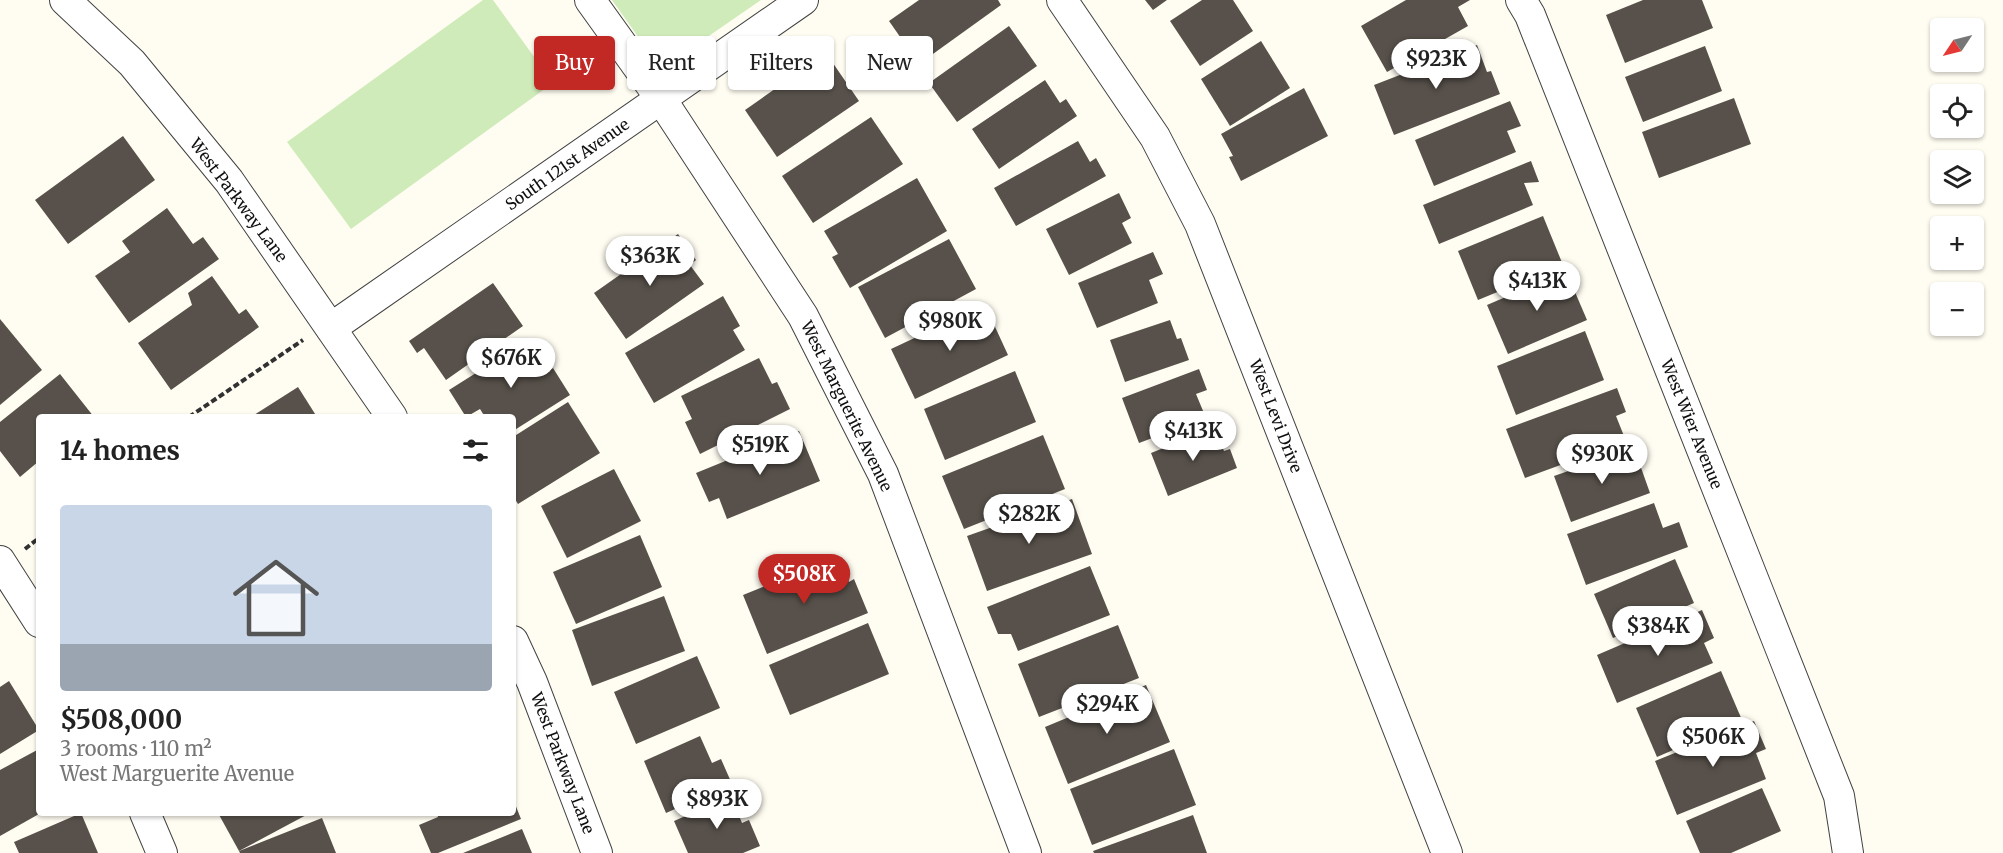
<!DOCTYPE html>
<html lang="en">
<head>
<meta charset="utf-8">
<style>
	body { margin:0; font-family:Merriweather,serif; background:#f6f6f6; color:#222; height:100vh; display:flex; flex-direction:column; font-size:22px; white-space:nowrap }
	* { box-sizing:border-box; margin:0 }
	p { font-size:20px; color:#767676 }
	.icon { flex:none; width:33px; height:33px; fill:none; stroke:currentColor; stroke-width:2; stroke-linecap:round; stroke-linejoin:round }
	.map { position:relative; flex:1; overflow:hidden }
	.details { position:absolute; left:36px; top:414px; width:480px; height:402px; display:flex; flex-direction:column; background:#fff; border-radius:6px; box-shadow:0 2px 4px #0004 }
	.details>* { flex:none }
	.guide { position:absolute; left:534px; top:36px; width:570px; height:54px; display:flex; gap:12px }
	.needle { width:39px; rotate:235deg }
	.fabs { position:absolute; left:1930px; top:18px; display:grid; gap:12px }
	.fabs a { display:grid; place-items:center; width:54px; height:54px; border-radius:6px; background:#fff; box-shadow:0 2px 4px #0004; font-size:30px }
	.price { position:absolute; translate:-50% -51px; padding:0 14px; border-radius:21px; background:#fff; color:#222; font-size:20px; line-height:39px; filter:drop-shadow(0 2px 3px #0008) }
	.price::after { content:''; position:absolute; left:50%; top:36px; width:18px; height:14px; margin-left:-9px; background:inherit; clip-path:polygon(0 0,100% 0,50% 100%) }
	.price.on { background:#c22925; color:#fff }
	ul { padding:0; list-style:none }
	li { display:grid; align-content:center; gap:12px; height:318px; padding:0 24px }
	li+li { border-top:2px solid #e0e0e0 }
	li span { display:grid; place-items:center; height:186px; border-radius:6px; color:#555 }
	li>.icon { margin-inline-start:auto }
	span .icon { width:108px; height:108px; fill:#fffc; stroke-width:1 }
	li b { font-size:26px }
	h2 { display:flex; justify-content:space-between; align-items:center; height:72px; padding:0 24px; font-size:26px }
	.tag { padding:0 21px; border-radius:6px; background:#fff; box-shadow:0 2px 4px #0004; font-size:21px; line-height:54px }
	.tag.on { background:#c22925; color:#fff }
	.map>svg:first-child { display:block }
</style>
</head>
<body>
<div class="map">
<svg width="2003" height="853" viewBox="0 0 2003 853">
	<rect width="100%" height="100%" fill="#fffdf2"/>
	<g fill="#d0ebba">
		<polygon points="483,0 493,0 553,83 351,229 287,142"/>
		<polygon points="612,0 761,0 661,69"/>
	</g>
	<g fill="#58514b">
		<polygon points="919,0 998,0 1001,5 919,64 889,21"/>
		<polygon points="1145,0 1167,0 1153,10"/>
		<polygon points="1202,0 1233,0 1253,31 1200,66 1170,21"/>
		<polygon points="1406,0 1470,0 1458,7 1468,26 1387,72 1361,26"/>
		<polygon points="1643,0 1702,0 1713,28 1625,63 1606,15"/>
		<polygon points="1009,26 1037,66 957,122 929,83"/>
		<polygon points="1261,41 1290,88 1230,126 1201,79"/>
		<polygon points="1477,45 1487,72 1491,71 1500,94 1394,135 1374,85"/>
		<polygon points="1705,46 1722,91 1643,122 1625,77"/>
		<polygon points="826,53 859,101 777,157 745,110"/>
		<polygon points="1045,80 1060,103 1066,99 1077,116 999,169 972,129"/>
		<polygon points="1304,88 1328,136 1241,181 1229,157 1233,156 1221,134"/>
		<polygon points="1734,98 1751,144 1659,178 1642,132"/>
		<polygon points="1510,101 1521,126 1507,131 1516,152 1434,186 1415,140"/>
		<polygon points="871,117 903,164 813,223 782,176"/>
		<polygon points="123,136 155,180 68,244 35,200"/>
		<polygon points="1078,141 1090,162 1096,158 1106,176 1016,226 994,188"/>
		<polygon points="1531,161 1539,182 1524,183 1533,205 1439,244 1423,205"/>
		<polygon points="917,178 947,231 850,288 832,257 838,254 824,231"/>
		<polygon points="1119,193 1131,218 1122,223 1132,243 1069,275 1046,229"/>
		<polygon points="167,208 193,244 203,237 219,259 129,323 95,276 130,252 122,241"/>
		<polygon points="1543,216 1563,265 1478,300 1458,251"/>
		<polygon points="678,234 696,260 690,265 704,284 626,339 594,293"/>
		<polygon points="949,239 976,289 885,338 858,287"/>
		<polygon points="1153,252 1163,274 1149,280 1158,303 1097,328 1078,283"/>
		<polygon points="1566,271 1587,320 1508,354 1487,305"/>
		<polygon points="212,276 239,314 246,309 259,327 171,390 138,343 192,305 188,293"/>
		<polygon points="493,283 523,326 446,380 424,348 417,353 409,341"/>
		<polygon points="723,296 740,326 733,330 745,350 654,403 625,353"/>
		<polygon points="985,305 1008,355 915,399 891,349"/>
		<polygon points="0,319 42,370 0,405"/>
		<polygon points="1170,320 1177,339 1181,338 1189,360 1125,382 1110,340"/>
		<polygon points="1585,331 1604,380 1516,415 1497,366"/>
		<polygon points="525,342 545,373 553,368 570,395 513,431 513,417 485,417 480,409 466,417 449,390"/>
		<polygon points="759,358 772,384 777,382 790,409 700,454 685,422 692,419 681,396"/>
		<polygon points="1199,369 1207,390 1196,394 1206,418 1139,443 1122,398"/>
		<polygon points="1015,371 1036,422 945,460 924,409"/>
		<polygon points="60,374 94,417 39,417 39,461 20,477 0,451 0,422"/>
		<polygon points="298,387 317,417 251,417"/>
		<polygon points="1617,388 1626,412 1616,416 1626,441 1525,478 1506,429"/>
		<polygon points="568,402 600,453 518,504 513,496 513,437"/>
		<polygon points="1214,428 1224,451 1230,449 1237,468 1168,496 1151,453"/>
		<polygon points="799,431 820,481 727,519 719,498 709,502 696,473"/>
		<polygon points="1043,435 1065,489 964,529 942,476"/>
		<polygon points="1634,448 1650,493 1571,522 1554,476"/>
		<polygon points="614,469 641,521 567,558 541,506"/>
		<polygon points="1072,499 1092,554 987,591 967,536"/>
		<polygon points="1654,503 1663,528 1679,522 1688,547 1586,585 1567,534"/>
		<polygon points="640,535 662,587 576,624 553,572"/>
		<polygon points="838,556 849,582 854,579 868,613 767,654 743,595"/>
		<polygon points="1675,559 1694,603 1613,638 1594,594"/>
		<polygon points="1090,566 1110,615 1018,651 1011,634 998,634 987,607"/>
		<polygon points="664,596 685,651 592,686 572,630"/>
		<polygon points="1702,610 1714,638 1704,643 1713,663 1617,703 1597,655"/>
		<polygon points="868,623 889,674 790,715 769,665"/>
		<polygon points="1118,625 1139,678 1039,717 1018,664"/>
		<polygon points="697,656 720,708 636,744 614,692"/>
		<polygon points="1721,671 1742,720 1657,757 1636,708"/>
		<polygon points="9,681 39,730 0,754 0,687"/>
		<polygon points="1146,685 1170,742 1068,784 1045,727"/>
		<polygon points="1754,721 1766,749 1756,753 1766,779 1677,815 1655,761"/>
		<polygon points="700,736 712,763 721,759 732,784 666,813 644,761"/>
		<polygon points="39,749 39,814 0,836 0,770"/>
		<polygon points="1174,749 1196,805 1092,845 1070,789"/>
		<polygon points="1762,788 1781,831 1731,853 1700,853 1686,821"/>
		<polygon points="731,796 742,823 749,820 760,846 743,853 688,853 674,821"/>
		<polygon points="513,799 521,819 438,853 431,853 419,825 438,817 437,813 513,813"/>
		<polygon points="81,813 98,853 19,853 14,842"/>
		<polygon points="218,813 310,813 239,851"/>
		<polygon points="1193,815 1207,853 1094,853 1093,851"/>
		<polygon points="322,818 336,853 240,853 239,851"/>
		<polygon points="522,829 532,853 463,853"/>
	</g>
	<g fill="none" stroke-linecap="round" stroke-linejoin="round">
		<g stroke="#424242" stroke-width="32">
			<g id="minor">
				<polyline points="65,0 132,63 229,181 392,417"/>
				<polyline points="590,0 661,99 803,316 883,474 1026,853"/>
				<polyline points="1062,0 1155,137 1200,224 1447,853"/>
				<polyline points="1521,0 1530,15 1839,796 1848,853"/>
				<polyline points="331,328 803,0"/>
				<polyline points="0,561 39,622"/>
				<polyline points="513,641 532,682 597,853"/>
				<polyline points="145,813 162,853"/>
			</g>
		</g>
		<g stroke="#313131" stroke-width="4" stroke-dasharray="6 3" stroke-linecap="butt">
			<polyline points="189,417 303,340"/>
			<polyline points="25,549 39,538"/>
		</g>
		<use href="#minor" stroke="#fff" stroke-width="30"/>
	</g>
	<g text-anchor="middle" stroke-width="6" stroke-linejoin="round" paint-order="stroke">
		<g font-size="16" fill="#0f0f0f" stroke="#fff">
			<text transform="translate(567 164) rotate(-35)" y="6">South 121st Avenue</text>
			<text transform="translate(239 200) rotate(53)" y="6">West Parkway Lane</text>
			<text transform="translate(847 406) rotate(64)" y="6">West Marguerite Avenue</text>
			<text transform="translate(1276 416) rotate(69)" y="6">West Levi Drive</text>
			<text transform="translate(1692 424) rotate(68)" y="6">West Wier Avenue</text>
			<text transform="translate(563 763) rotate(69)" y="6">West Parkway Lane</text>
		</g>
	</g>
</svg>
<div class="fabs">
<a><svg class="needle" viewBox="-14 -14 28 28"><path d="M0-13l5 13h-10z" fill="#e53935"/><path d="M0 13l5-13h-10z" fill="#767676"/></svg></a>
<a><svg class="icon" aria-label="locate" viewBox="0 0 24 24"><circle cx="12" cy="12" r="6"/><path d="M12 2v4M12 18v4M2 12h4M18 12h4"/></svg></a>
<a><svg class="icon" aria-label="layers" viewBox="0 0 24 24"><path d="M12 4l9 5-9 5-9-5zM3 14l9 5 9-5"/></svg></a>
<a>+</a>
<a>−</a>
</div>
<b class="price" style="left:1436px;top:90px">$923K</b>
<b class="price" style="left:650px;top:287px">$363K</b>
<b class="price" style="left:1537px;top:312px">$413K</b>
<b class="price" style="left:950px;top:352px">$980K</b>
<b class="price" style="left:511px;top:389px">$676K</b>
<b class="price" style="left:1193px;top:462px">$413K</b>
<b class="price" style="left:760px;top:476px">$519K</b>
<b class="price" style="left:1602px;top:485px">$930K</b>
<b class="price" style="left:1029px;top:545px">$282K</b>
<b class="price on" style="left:804px;top:605px">$508K</b>
<b class="price" style="left:1658px;top:657px">$384K</b>
<b class="price" style="left:1107px;top:735px">$294K</b>
<b class="price" style="left:1713px;top:768px">$506K</b>
<b class="price" style="left:717px;top:830px">$893K</b>
<div class="guide">
<a class="tag on">Buy</a>
<a class="tag">Rent</a>
<a class="tag">Filters</a>
<a class="tag">New</a>
</div>
<section class="details">
<h2>14 homes<svg class="icon" aria-label="filters" viewBox="0 0 24 24"><path d="M4 7h16M4 17h16"/><circle cx="9" cy="7" r="2"/><circle cx="15" cy="17" r="2"/></svg></h2>
<ul>
<li><span style="background:linear-gradient(#c9d6e8 75%,#9aa5b1 0)"><svg class="icon" aria-label="home" viewBox="0 0 24 24"><path d="M3 11l9-7 9 7M6 9v11h12V9"/></svg></span><div><b>$508,000</b><p>3 rooms · 110 m²</p><p>West Marguerite Avenue</p></div></li>
</ul>
</section>
</div>
</body>
</html>
